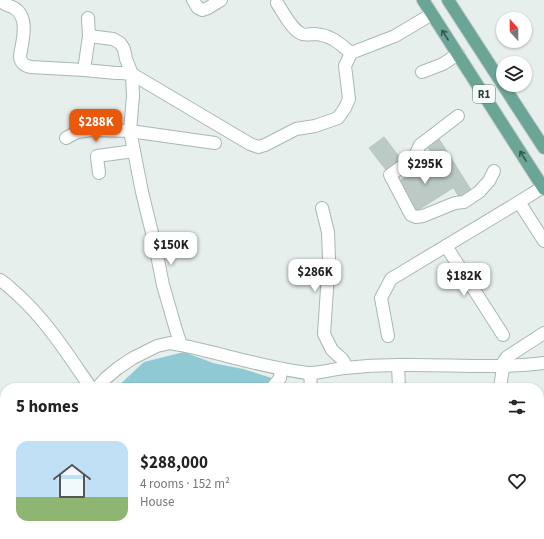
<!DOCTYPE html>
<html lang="en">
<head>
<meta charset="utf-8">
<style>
	body { margin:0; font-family:"Source Sans 3",sans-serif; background:#f2f2f2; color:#222; height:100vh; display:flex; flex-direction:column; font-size:15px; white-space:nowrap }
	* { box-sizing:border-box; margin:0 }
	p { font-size:13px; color:#767676 }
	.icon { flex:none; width:22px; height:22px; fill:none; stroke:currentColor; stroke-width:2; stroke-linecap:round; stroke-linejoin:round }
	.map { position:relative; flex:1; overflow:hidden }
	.drawer { position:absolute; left:0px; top:383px; width:544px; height:156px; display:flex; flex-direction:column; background:#fff; border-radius:16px 16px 0 0; box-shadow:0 1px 3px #0004 }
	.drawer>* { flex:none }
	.needle { width:26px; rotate:339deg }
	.buttons { position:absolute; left:496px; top:12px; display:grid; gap:8px }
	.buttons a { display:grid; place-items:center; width:36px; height:36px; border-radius:50%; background:#fff; box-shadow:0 1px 3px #0004; font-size:20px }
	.price { position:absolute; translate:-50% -34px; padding:0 9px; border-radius:8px; background:#fff; color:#222; font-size:13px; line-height:26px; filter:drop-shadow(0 1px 2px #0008) }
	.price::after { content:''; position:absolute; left:50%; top:24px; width:12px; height:9px; margin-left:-6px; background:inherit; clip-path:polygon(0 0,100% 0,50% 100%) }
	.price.selected { background:#ea580c; color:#fff }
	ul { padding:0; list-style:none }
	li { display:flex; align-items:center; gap:12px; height:100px; padding:0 16px }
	li span { display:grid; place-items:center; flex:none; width:112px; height:80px; border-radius:12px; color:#555 }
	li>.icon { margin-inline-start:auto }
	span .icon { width:48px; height:48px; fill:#fffc; stroke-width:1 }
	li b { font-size:17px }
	h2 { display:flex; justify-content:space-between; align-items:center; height:48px; padding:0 16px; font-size:17px }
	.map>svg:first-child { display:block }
</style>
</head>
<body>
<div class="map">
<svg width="544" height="539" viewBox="0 0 544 539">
	<rect width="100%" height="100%" fill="#e6efeb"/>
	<polygon fill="#8ec9d4" points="184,352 213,363 243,369 275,379 265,388 116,388 144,362"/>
	<g fill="#bbcac4" stroke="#b8c9c2">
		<polygon points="384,137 401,159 386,170 369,148"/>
		<polygon points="439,139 473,193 461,200 427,146"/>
		<polygon points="435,159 453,188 415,212 396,183"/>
		<polygon points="5,532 5,534 32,534 32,536 42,534 51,534 52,539 0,539 0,533"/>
		<polygon points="74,534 84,534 85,539 92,537 92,539 65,539 64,536"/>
	</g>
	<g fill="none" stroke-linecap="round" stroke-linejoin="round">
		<g stroke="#a8b8b2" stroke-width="14">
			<g id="minor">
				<path d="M 1,0 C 5,6 9,5 14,8 C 30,17 22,42 20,56 C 20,63 25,66 31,67 L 84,70 L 116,73 L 121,73 L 132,74 L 133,96 L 130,131 L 134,151 L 142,192 L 155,245 L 163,285 L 176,330 L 181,345 C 224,354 265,368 308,373 C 318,374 334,369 344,368 C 362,366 381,365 399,365 C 447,364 496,369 544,363"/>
				<polyline points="193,0 198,8 202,10 208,8 221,0"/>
				<path d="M 277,3 C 283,12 291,28 300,33 C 304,36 310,34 315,34 C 331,35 339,43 351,53"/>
				<polyline points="89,36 113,39 120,43 124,49 126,59 132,74 250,144 258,147 265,145 296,129 315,126 338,118 345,108 349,99 345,66 351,53 395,36 432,14"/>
				<polyline points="84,70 89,36 88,18"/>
				<polyline points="422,72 443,64 458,54"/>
				<polyline points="458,116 420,145 414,158 390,175 411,215 416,217 423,216 455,203 464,202 479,192 489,181 494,171"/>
				<polyline points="66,138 77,132 92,130 130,131 215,143"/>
				<polyline points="99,173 97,157 97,156 134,151"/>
				<polyline points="519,202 544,241"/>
				<polyline points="322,208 328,232 329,258 324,334 332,350 342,359 344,362 345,368"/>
				<polyline points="446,246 503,335"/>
				<path d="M 0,280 C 7,284 11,289 17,294 C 47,321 68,355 91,388"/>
				<polyline points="388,336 381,298 391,279 519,202 543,187"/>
				<polyline points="398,365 399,388"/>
				<polyline points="310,373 311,388"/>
				<polyline points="97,388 106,378 118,368 133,358 157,346 170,343 181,345"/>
				<polyline points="272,388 280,378 281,369"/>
				<polyline points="500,388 504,361 507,357 544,333"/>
				<polyline points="0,503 5,502"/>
				<polyline points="74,534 75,539"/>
				<polyline points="105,534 107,539"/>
				<polyline points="274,539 304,539 313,537 316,534"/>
			</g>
		</g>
		<g stroke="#c2cac8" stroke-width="14">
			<g id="major">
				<polyline points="423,0 544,189"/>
				<polyline points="448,0 503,85"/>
				<polyline points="503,85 544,148"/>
			</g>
		</g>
		<use href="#minor" stroke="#fff" stroke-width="12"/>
		<use href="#major" stroke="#6aa596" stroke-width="12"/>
	</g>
	<defs><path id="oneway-shaft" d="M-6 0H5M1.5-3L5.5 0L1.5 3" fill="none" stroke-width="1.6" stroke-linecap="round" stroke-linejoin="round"/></defs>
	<g stroke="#365b51">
		<use href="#oneway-shaft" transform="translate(445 35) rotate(-123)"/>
		<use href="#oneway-shaft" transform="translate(523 156) rotate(-122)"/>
	</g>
	<g text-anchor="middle" stroke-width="4" stroke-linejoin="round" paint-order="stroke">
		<rect fill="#f7fbf9" stroke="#637a73" stroke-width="1" x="473" y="85" width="22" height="18" rx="3"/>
		<g font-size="11" font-weight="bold" fill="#24423a">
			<text x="484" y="98">R1</text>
		</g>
	</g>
</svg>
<div class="buttons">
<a><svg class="needle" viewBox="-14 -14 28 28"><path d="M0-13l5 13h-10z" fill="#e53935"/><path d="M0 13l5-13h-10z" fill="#767676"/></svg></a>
<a><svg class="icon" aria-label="layers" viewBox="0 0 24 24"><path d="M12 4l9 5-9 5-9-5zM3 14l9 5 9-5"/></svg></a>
</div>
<b class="price selected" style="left:96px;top:143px">$288K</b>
<b class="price" style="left:425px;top:185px">$295K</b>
<b class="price" style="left:171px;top:266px">$150K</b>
<b class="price" style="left:315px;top:293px">$286K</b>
<b class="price" style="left:464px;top:297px">$182K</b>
<section class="drawer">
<h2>5 homes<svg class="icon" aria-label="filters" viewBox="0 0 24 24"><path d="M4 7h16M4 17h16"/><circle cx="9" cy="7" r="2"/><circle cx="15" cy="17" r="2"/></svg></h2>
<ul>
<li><span style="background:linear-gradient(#bfe0f5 70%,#8fb573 0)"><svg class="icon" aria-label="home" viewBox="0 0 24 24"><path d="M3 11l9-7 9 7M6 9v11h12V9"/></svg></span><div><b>$288,000</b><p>4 rooms · 152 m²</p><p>House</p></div><svg class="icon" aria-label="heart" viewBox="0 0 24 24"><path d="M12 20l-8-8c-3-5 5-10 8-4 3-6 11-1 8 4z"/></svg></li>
</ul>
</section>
</div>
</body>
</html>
